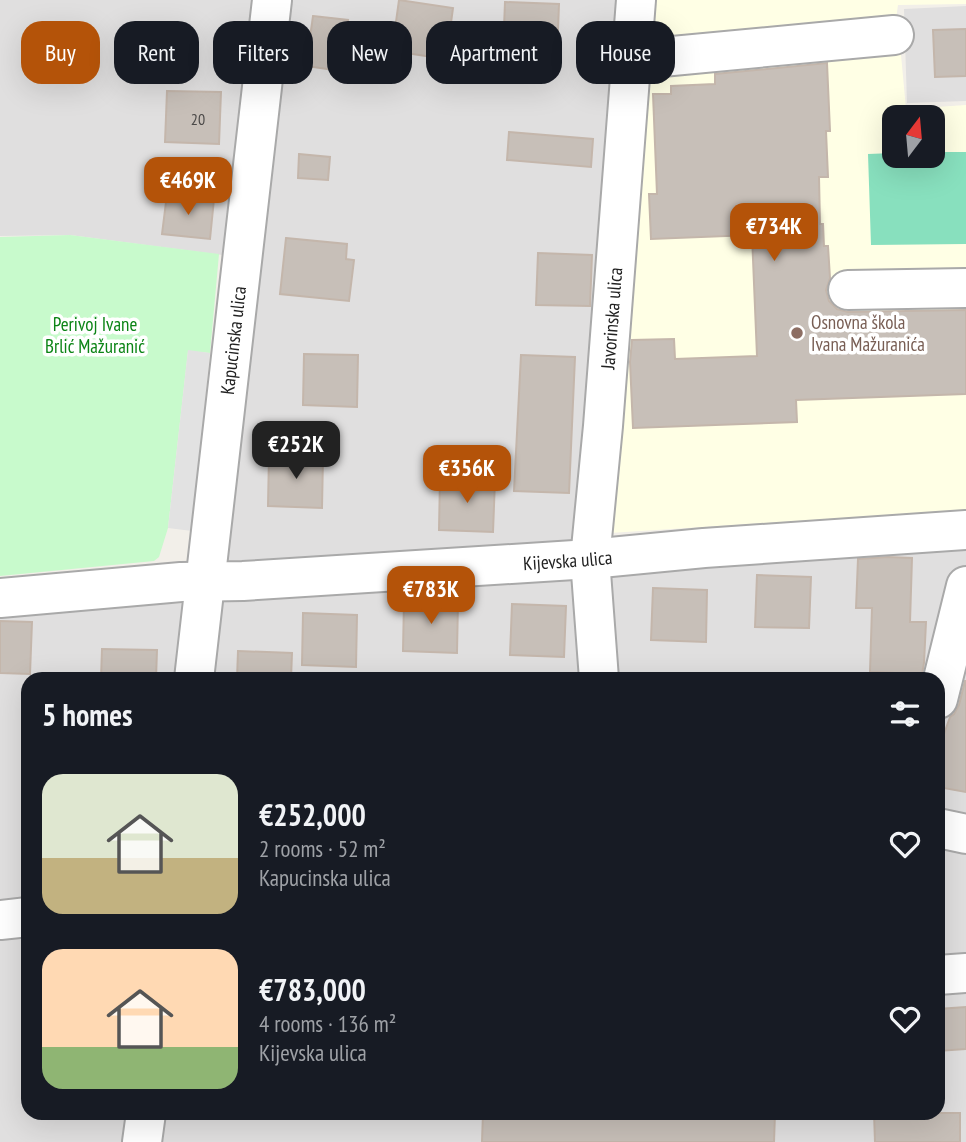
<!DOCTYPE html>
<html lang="en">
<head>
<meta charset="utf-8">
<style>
	body { margin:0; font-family:"PT Sans Narrow",sans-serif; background:#20242c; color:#f1f3f6; height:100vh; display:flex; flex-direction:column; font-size:26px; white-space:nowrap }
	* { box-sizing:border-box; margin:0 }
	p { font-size:23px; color:#9ea1a6 }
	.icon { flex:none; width:38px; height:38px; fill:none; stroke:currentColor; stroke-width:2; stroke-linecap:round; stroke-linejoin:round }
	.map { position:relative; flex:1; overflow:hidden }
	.sheet { position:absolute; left:21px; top:672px; width:924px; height:448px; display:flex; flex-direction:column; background:#171b24; border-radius:21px; box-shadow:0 7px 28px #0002 }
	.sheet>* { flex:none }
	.guide { position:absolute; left:21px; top:21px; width:924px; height:63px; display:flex; gap:14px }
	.needle { width:46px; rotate:16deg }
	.tools { position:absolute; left:882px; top:105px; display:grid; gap:14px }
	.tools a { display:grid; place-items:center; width:63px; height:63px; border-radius:14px; background:#171b24; box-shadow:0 7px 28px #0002; font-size:35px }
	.price { position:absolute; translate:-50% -60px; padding:0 16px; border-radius:14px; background:#b45309; color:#fff; font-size:23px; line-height:46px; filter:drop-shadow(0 2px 4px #0008) }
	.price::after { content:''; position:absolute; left:50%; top:42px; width:21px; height:16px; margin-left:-10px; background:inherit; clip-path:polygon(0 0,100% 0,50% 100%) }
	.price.current { background:#222; color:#fff }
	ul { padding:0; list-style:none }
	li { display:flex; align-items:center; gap:21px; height:175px; padding:0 21px }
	li span { display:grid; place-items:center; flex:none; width:196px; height:140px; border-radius:21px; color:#555 }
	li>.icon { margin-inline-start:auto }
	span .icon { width:84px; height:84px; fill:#fffc; stroke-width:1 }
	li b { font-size:30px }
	h2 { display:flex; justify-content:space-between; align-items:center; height:84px; padding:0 21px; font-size:30px }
	.chip { padding:0 24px; border-radius:21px; background:#171b24; box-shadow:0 7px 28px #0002; font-size:24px; line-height:63px }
	.chip.current { background:#b45309; color:#fff }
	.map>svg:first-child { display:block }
</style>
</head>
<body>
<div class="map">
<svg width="966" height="1142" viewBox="0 0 966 1142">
	<rect width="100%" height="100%" fill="#f2efe9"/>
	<g fill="#e0dfdf" fill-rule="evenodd">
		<path d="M 0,0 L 627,0 L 572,575 L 966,538 L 966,1142 L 0,1142 L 0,617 L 162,604 L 217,602 L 253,259 L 70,235 L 0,236 ZM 28,679 L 938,679 L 938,1113 L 28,1113 Z"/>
		<polygon points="966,6 966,101 907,103 904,9"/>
	</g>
	<g fill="#ffffe5" fill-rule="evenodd">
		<polygon points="655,0 966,0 966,4 898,5 895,26 651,44"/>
		<path d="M 900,44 L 906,109 L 966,105 L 966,510 L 610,533 L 649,70 ZM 894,117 L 933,117 L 933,156 L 894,156 Z"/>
	</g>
	<polygon fill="#c8facc" points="70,235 219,254 210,353 188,351 168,528 159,557 154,561 0,576 0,237"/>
	<polygon fill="#88e0be" points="933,152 966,152 966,244 871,245 868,154 894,153 894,156 933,156"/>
	<polygon fill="#e2e2e2" points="188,350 210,353 192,531 168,528"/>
	<g fill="#c7bfb8" stroke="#c4b6ab" stroke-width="2">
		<polygon points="399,0 453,8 446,59 392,51"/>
		<polygon points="505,2 559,4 557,55 503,53"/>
		<polygon points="313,16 348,20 341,71 306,66"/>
		<polygon points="966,29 966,76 935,77 933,30"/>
		<polygon points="827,63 830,131 826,131 828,177 819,177 820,224 823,224 824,246 828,246 830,278 826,290 829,301 837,309 848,312 966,310 966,394 796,400 797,422 633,428 630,362 632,340 674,339 675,359 757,356 752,235 651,239 649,194 657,194 653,94 671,94 671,86 715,84 715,74"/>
		<polygon points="167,91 221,92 219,144 165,142"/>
		<polygon points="509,132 593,139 591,167 507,160"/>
		<polygon points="299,154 330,157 328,180 298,178"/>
		<polygon points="167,194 214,199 210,239 162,234"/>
		<polygon points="286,238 347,244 346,259 354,260 349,301 280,294"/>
		<polygon points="538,253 592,255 590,306 536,305"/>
		<polygon points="304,354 358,355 357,407 303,405"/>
		<polygon points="521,355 575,357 569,493 514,491"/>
		<polygon points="269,455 323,457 322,508 268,506"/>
		<polygon points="440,478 495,480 493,532 439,530"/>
		<polygon points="888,557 912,558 910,622 926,622 924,663 922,674 870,672 872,608 856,608 858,559"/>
		<polygon points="757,575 811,577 809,628 755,627"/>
		<polygon points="653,588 707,590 706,642 651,640"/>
		<polygon points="404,600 458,601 457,653 403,651"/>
		<polygon points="512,604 566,606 564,657 510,655"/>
		<polygon points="303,613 357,615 356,667 302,665"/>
		<polygon points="0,621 32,622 30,674 0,673"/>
		<polygon points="102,649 157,650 156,679 101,679"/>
		<polygon points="238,651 292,653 291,679 237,679"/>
		<polygon points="965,681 966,681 966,792 938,787 939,748 950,717 954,714 959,705"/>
		<polygon points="966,1007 966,1049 938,1051 938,1009"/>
		<polygon points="483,1113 775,1113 774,1142 482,1142"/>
		<polygon points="874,1113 960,1113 960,1142 875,1142"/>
	</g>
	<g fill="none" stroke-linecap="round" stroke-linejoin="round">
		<g stroke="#a9a9a9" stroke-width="42">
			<g id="minor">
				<polyline points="630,60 894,35"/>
				<polyline points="848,290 966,288"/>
				<path id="s1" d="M 0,598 L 181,582 L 243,581 L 590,559 L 704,548 L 966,530"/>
				<path id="s2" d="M 194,679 L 272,0"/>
				<path id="s3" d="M 599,679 L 590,559 L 603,426 L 636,0"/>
				<polyline points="938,699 966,586"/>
				<polyline points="938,828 966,834"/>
				<polyline points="0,920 28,917"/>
				<polyline points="938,975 966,973"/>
				<polyline points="142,1142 146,1113"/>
			</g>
		</g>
		<use href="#minor" stroke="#fff" stroke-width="38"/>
	</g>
	<circle fill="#8d6e63" stroke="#fff" stroke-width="2.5" cx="797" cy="333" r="7"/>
	<g text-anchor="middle" stroke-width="7" stroke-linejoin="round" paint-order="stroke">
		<g font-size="16" fill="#4b4948">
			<text x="198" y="125">20</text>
		</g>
		<g font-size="19" fill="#222" stroke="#fff">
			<text dy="7" stroke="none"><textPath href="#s3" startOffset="362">Javorinska ulica</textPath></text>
			<text dy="7" stroke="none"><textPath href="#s2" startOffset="341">Kapucinska ulica</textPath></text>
			<text dy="7" stroke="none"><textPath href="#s1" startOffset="569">Kijevska ulica</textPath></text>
		</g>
		<g font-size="19" fill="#785e54" stroke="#fff" text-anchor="start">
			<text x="811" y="329">Osnovna škola<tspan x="811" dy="22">Ivana Mažuranića</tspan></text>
		</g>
		<g font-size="19" fill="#0c8416" stroke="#fff">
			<text x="95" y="331">Perivoj Ivane<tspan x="95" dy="22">Brlić Mažuranić</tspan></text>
		</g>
	</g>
</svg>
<div class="tools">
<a><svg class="needle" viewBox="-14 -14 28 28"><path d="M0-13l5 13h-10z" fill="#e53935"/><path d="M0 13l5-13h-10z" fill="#9ea1a6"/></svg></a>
</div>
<b class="price" style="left:188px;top:217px">€469K</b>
<b class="price" style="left:774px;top:263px">€734K</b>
<b class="price current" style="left:296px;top:481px">€252K</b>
<b class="price" style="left:467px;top:505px">€356K</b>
<b class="price" style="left:431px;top:626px">€783K</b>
<div class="guide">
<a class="chip current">Buy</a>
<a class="chip">Rent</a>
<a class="chip">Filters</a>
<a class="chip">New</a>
<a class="chip">Apartment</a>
<a class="chip">House</a>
</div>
<section class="sheet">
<h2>5 homes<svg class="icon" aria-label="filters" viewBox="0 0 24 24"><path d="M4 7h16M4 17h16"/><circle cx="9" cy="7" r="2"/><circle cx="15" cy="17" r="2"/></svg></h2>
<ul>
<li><span style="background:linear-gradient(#dfe7d0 60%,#c2b280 0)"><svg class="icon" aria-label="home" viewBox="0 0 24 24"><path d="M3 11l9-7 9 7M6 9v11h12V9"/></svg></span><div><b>€252,000</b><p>2 rooms · 52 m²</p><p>Kapucinska ulica</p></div><svg class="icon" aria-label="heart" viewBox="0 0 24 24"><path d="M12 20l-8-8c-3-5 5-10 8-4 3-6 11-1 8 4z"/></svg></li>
<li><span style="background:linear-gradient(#ffd9b3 70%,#8fb573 0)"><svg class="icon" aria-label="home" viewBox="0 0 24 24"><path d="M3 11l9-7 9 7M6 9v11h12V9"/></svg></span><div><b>€783,000</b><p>4 rooms · 136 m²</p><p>Kijevska ulica</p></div><svg class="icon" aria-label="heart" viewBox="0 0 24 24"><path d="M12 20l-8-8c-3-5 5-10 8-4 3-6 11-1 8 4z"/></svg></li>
</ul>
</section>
</div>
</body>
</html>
